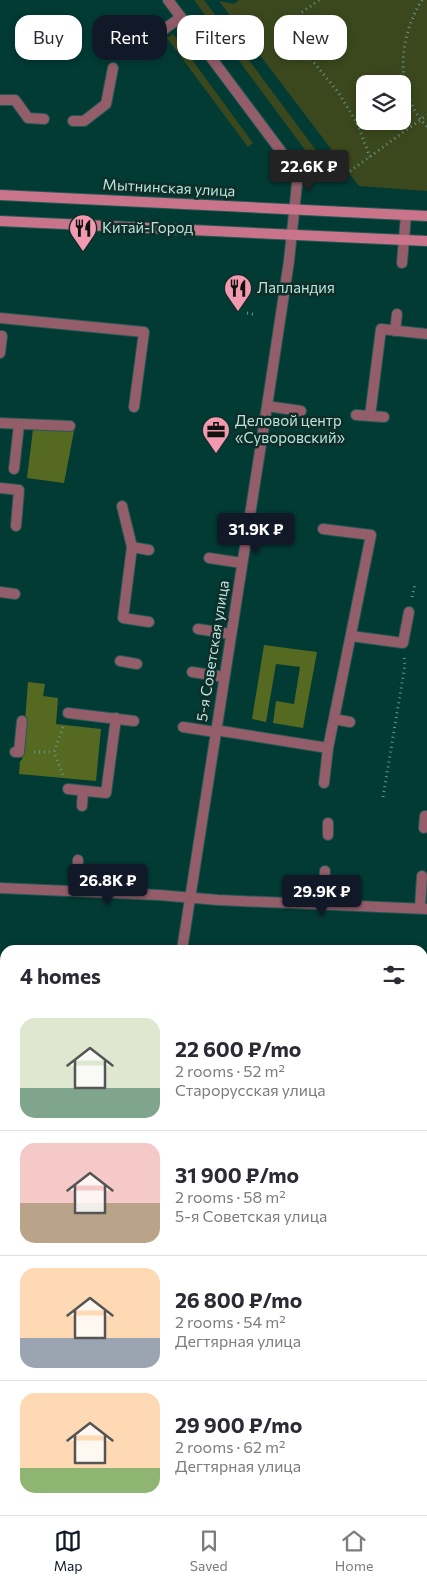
<!DOCTYPE html>
<html lang="en">
<head>
<meta charset="utf-8">
<style>
	body { margin:0; font-family:Commissioner,sans-serif; background:#f2f2f3; color:#2b2b33; height:100vh; display:flex; flex-direction:column; font-size:19px; white-space:nowrap }
	* { box-sizing:border-box; margin:0 }
	p { font-size:16px; color:#7c7c81 }
	.icon { flex:none; width:28px; height:28px; fill:none; stroke:currentColor; stroke-width:2; stroke-linecap:round; stroke-linejoin:round }
	.map { position:relative; flex:1; overflow:hidden }
	.panel { position:absolute; left:0px; top:945px; width:428px; height:570px; display:flex; flex-direction:column; background:#fff; border-radius:15px 15px 0 0; box-shadow:0 2px 8px #0003 }
	.panel>* { flex:none }
	.banner { position:absolute; left:15px; top:15px; width:398px; height:45px; display:flex; gap:10px }
	.controls { position:absolute; left:356px; top:75px; display:grid; gap:10px }
	.controls a { display:grid; place-items:center; width:55px; height:55px; border-radius:10px; background:#fff; box-shadow:0 2px 8px #0003; font-size:25px }
	.price { position:absolute; translate:-50% -42px; padding:0 11px; border-radius:5px; background:#111827; color:#fff; font-size:16px; line-height:32px; filter:drop-shadow(0 1px 2px #0008) }
	.price::after { content:''; position:absolute; left:50%; top:30px; width:15px; height:11px; margin-left:-8px; background:inherit; clip-path:polygon(0 0,100% 0,50% 100%) }
	.price.active { background:#222; color:#fff }
	ul { padding:0; list-style:none }
	li { display:flex; align-items:center; gap:15px; height:125px; padding:0 20px }
	li+li { border-top:1px solid #e1e1e2 }
	li span { display:grid; place-items:center; flex:none; width:140px; height:100px; border-radius:15px; color:#555 }
	li>.icon { margin-inline-start:auto }
	span .icon { width:60px; height:60px; fill:#fffc; stroke-width:1 }
	li b { font-size:21px }
	h2 { display:flex; justify-content:space-between; align-items:center; height:60px; padding:0 20px; font-size:21px }
	.pill { padding:0 18px; border-radius:15px; background:#fff; box-shadow:0 2px 8px #0003; font-size:18px; line-height:45px }
	.pill.active { background:#111827; color:#fff }
	.tab-bar { display:flex; justify-content:space-around; align-items:center; height:70px; border-top:1px solid #e1e1e2; background:#fff; font-size:14px; color:#7c7c81 }
	.tab-bar a { display:grid; justify-items:center; gap:2px }
	.tab-bar .active { color:#111827 }
	.map>svg:first-child { display:block }
</style>
</head>
<body>
<div class="map">
<svg width="427" height="1515" viewBox="0 0 427 1515">
	<rect width="100%" height="100%" fill="#023a34"/>
	<g fill="#3b481d" fill-rule="evenodd">
		<polygon points="194,0 204,0 318,153 311,158"/>
		<path d="M 239,0 L 427,0 L 427,191 L 359,186 L 219,1 L 234,4 ZM 365,84 L 402,84 L 402,121 L 365,121 Z"/>
		<polygon points="173,34 253,143 248,147 167,38"/>
	</g>
	<g fill="#556921">
		<polygon points="33,429 74,431 64,483 27,478"/>
		<polygon points="264,645 317,652 303,728 273,723 276,701 294,704 300,667 276,664 266,722 252,719"/>
		<polygon points="28,682 45,684 43,696 58,698 56,724 101,729 96,781 19,774 20,761 22,760"/>
	</g>
	<g fill="none" stroke-linecap="round" stroke-linejoin="round">
		<g stroke="#235952" stroke-width="12">
			<g id="lane">
				<polyline points="155,36 181,17"/>
				<polyline points="0,100 15,100 28,118 44,119"/>
				<polyline points="73,121 84,121 106,104 113,68"/>
				<polyline points="402,263 406,215"/>
				<polyline points="0,318 144,332 134,407"/>
				<polyline points="395,331 397,314"/>
				<polyline points="0,336 2,336 0,353"/>
				<polyline points="267,406 301,411"/>
				<polyline points="356,415 384,417"/>
				<polyline points="370,416 381,329 427,334"/>
				<polyline points="0,423 70,426"/>
				<polyline points="14,469 19,425"/>
				<polyline points="0,488 19,490 16,526"/>
				<polyline points="122,506 132,547 123,618 149,622"/>
				<polyline points="132,547 149,550"/>
				<polyline points="209,558 242,563"/>
				<polyline points="0,592 15,594"/>
				<polyline points="198,629 231,634"/>
				<polyline points="351,636 403,643 409,612"/>
				<polyline points="120,661 137,664"/>
				<polyline points="192,672 224,677"/>
				<polyline points="68,713 134,721"/>
				<polyline points="334,719 350,722"/>
				<polyline points="183,727 215,732"/>
				<polyline points="215,730 328,748 371,535 323,529"/>
				<polyline points="15,752 19,752 22,721"/>
				<polyline points="324,783 328,748"/>
				<polyline points="68,789 106,793 116,718"/>
				<polyline points="82,806 83,791"/>
				<polyline points="424,828 425,816 427,816"/>
				<polyline points="328,835 328,823"/>
				<polyline points="76,891 78,860"/>
				<polyline points="323,905 325,871"/>
				<polyline points="420,908 422,876"/>
				<polyline points="0,1001 5,1001"/>
				<polyline points="422,1001 427,1002"/>
				<polyline points="422,1050 427,1050"/>
				<polyline points="422,1126 427,1127"/>
				<polyline points="0,1366 5,1366"/>
			</g>
		</g>
		<g stroke="#235952" stroke-width="12">
			<g id="street">
				<polyline points="168,0 298,174 289,261 267,406 182,950"/>
				<polyline points="0,888 159,895 218,900 427,909"/>
				<polyline points="0,1177 5,1177"/>
				<polyline points="95,1515 95,1510"/>
			</g>
		</g>
		<g stroke="#235952" stroke-width="12">
			<g id="secondary">
				<polyline points="0,195 427,216"/>
				<polyline points="0,221 427,241"/>
			</g>
		</g>
		<g stroke="#64958e" stroke-width="3" stroke-dasharray="1 4" stroke-linecap="butt">
			<polyline points="319,0 301,13 294,38 338,92 357,123 370,157"/>
			<path d="M 422,0 C 398,38 394,92 427,127"/>
			<polyline points="342,177 427,115"/>
			<polyline points="247,313 256,315"/>
			<polyline points="412,597 415,584"/>
			<polyline points="63,727 54,752 63,775"/>
			<polyline points="34,752 54,752"/>
			<polyline points="383,797 405,665 404,658"/>
		</g>
		<use href="#lane" stroke="#935d6a" stroke-width="10"/>
		<use href="#street" stroke="#935d6a" stroke-width="10"/>
		<use href="#secondary" stroke="#c9748a" stroke-width="10"/>
	</g>
	<defs>
		<g id="restaurant-pin" transform="scale(1.4375)"><path d="M0 17L-7.5 6A9.5 9.5 0 1 1 7.5 6Z" fill="#f29ab0" stroke="#0f2d29"/><path d="M-5-6h1v4h1v-4h1v4h1v-4h1v5L-1.5 .5V6h-2V.5L-5-1ZM5-6V6H3V1.5H1.5Q1.5-4 5-6Z" fill="#111"/></g>
		<g id="office-pin" transform="scale(1.4375)"><path d="M0 17L-7.5 6A9.5 9.5 0 1 1 7.5 6Z" fill="#f29ab0" stroke="#0f2d29"/><path d="M-6-3h4V-5.5h4V-3h4V5H-6ZM-1-4.5V-3h2v-1.5ZM-6 0V1H6V0Z" fill="#111"/></g>
	</defs>
	<g fill-rule="evenodd">
		<use href="#restaurant-pin" x="83" y="228"/>
		<use href="#restaurant-pin" x="238" y="288"/>
		<use href="#office-pin" x="216" y="430"/>
	</g>
	<g text-anchor="middle" stroke-width="5" stroke-linejoin="round" paint-order="stroke">
		<g font-size="15" fill="#b9e4dc" stroke="#0f2d29">
			<text transform="translate(169 188) rotate(3)" y="5">Мытнинская улица</text>
			<text transform="translate(213 651) rotate(-81)" y="5">5-я Советская улица</text>
		</g>
		<g font-size="15" fill="#b9e4dc" stroke="#0f2d29" text-anchor="start">
			<text x="102" y="233">Китай-Город</text>
			<text x="257" y="293">Лапландия</text>
			<text x="235" y="426">Деловой центр<tspan x="235" dy="17">«Суворовский»</tspan></text>
		</g>
	</g>
</svg>
<div class="controls">
<a><svg class="icon" aria-label="layers" viewBox="0 0 24 24"><path d="M12 4l9 5-9 5-9-5zM3 14l9 5 9-5"/></svg></a>
</div>
<b class="price active" style="left:309px;top:192px">22.6K ₽</b>
<b class="price" style="left:256px;top:555px">31.9K ₽</b>
<b class="price" style="left:108px;top:906px">26.8K ₽</b>
<b class="price" style="left:322px;top:917px">29.9K ₽</b>
<div class="banner">
<a class="pill">Buy</a>
<a class="pill active">Rent</a>
<a class="pill">Filters</a>
<a class="pill">New</a>
</div>
<section class="panel">
<h2>4 homes<svg class="icon" aria-label="filters" viewBox="0 0 24 24"><path d="M4 7h16M4 17h16"/><circle cx="9" cy="7" r="2"/><circle cx="15" cy="17" r="2"/></svg></h2>
<ul>
<li><span style="background:linear-gradient(#dfe7d0 70%,#7fa58c 0)"><svg class="icon" aria-label="home" viewBox="0 0 24 24"><path d="M3 11l9-7 9 7M6 9v11h12V9"/></svg></span><div><b>22 600 ₽/mo</b><p>2 rooms · 52 m²</p><p>Старорусская улица</p></div></li>
<li><span style="background:linear-gradient(#f6c9c9 60%,#b9a48a 0)"><svg class="icon" aria-label="home" viewBox="0 0 24 24"><path d="M3 11l9-7 9 7M6 9v11h12V9"/></svg></span><div><b>31 900 ₽/mo</b><p>2 rooms · 58 m²</p><p>5-я Советская улица</p></div></li>
<li><span style="background:linear-gradient(#ffd9b3 70%,#9aa5b1 0)"><svg class="icon" aria-label="home" viewBox="0 0 24 24"><path d="M3 11l9-7 9 7M6 9v11h12V9"/></svg></span><div><b>26 800 ₽/mo</b><p>2 rooms · 54 m²</p><p>Дегтярная улица</p></div></li>
<li><span style="background:linear-gradient(#ffd9b3 75%,#8fb573 0)"><svg class="icon" aria-label="home" viewBox="0 0 24 24"><path d="M3 11l9-7 9 7M6 9v11h12V9"/></svg></span><div><b>29 900 ₽/mo</b><p>2 rooms · 62 m²</p><p>Дегтярная улица</p></div></li>
</ul>
</section>
</div>
<nav class="tab-bar">
<a class="active"><svg class="icon" aria-label="map" viewBox="0 0 24 24"><path d="M3 6l6-2 6 2 6-2v14l-6 2-6-2-6 2zM9 4v14M15 6v14"/></svg>Map</a>
<a><svg class="icon" aria-label="saved" viewBox="0 0 24 24"><path d="M7 4h10v16l-5-4-5 4z"/></svg>Saved</a>
<a><svg class="icon" aria-label="home" viewBox="0 0 24 24"><path d="M3 11l9-7 9 7M6 9v11h12V9"/></svg>Home</a>
</nav>
</body>
</html>
